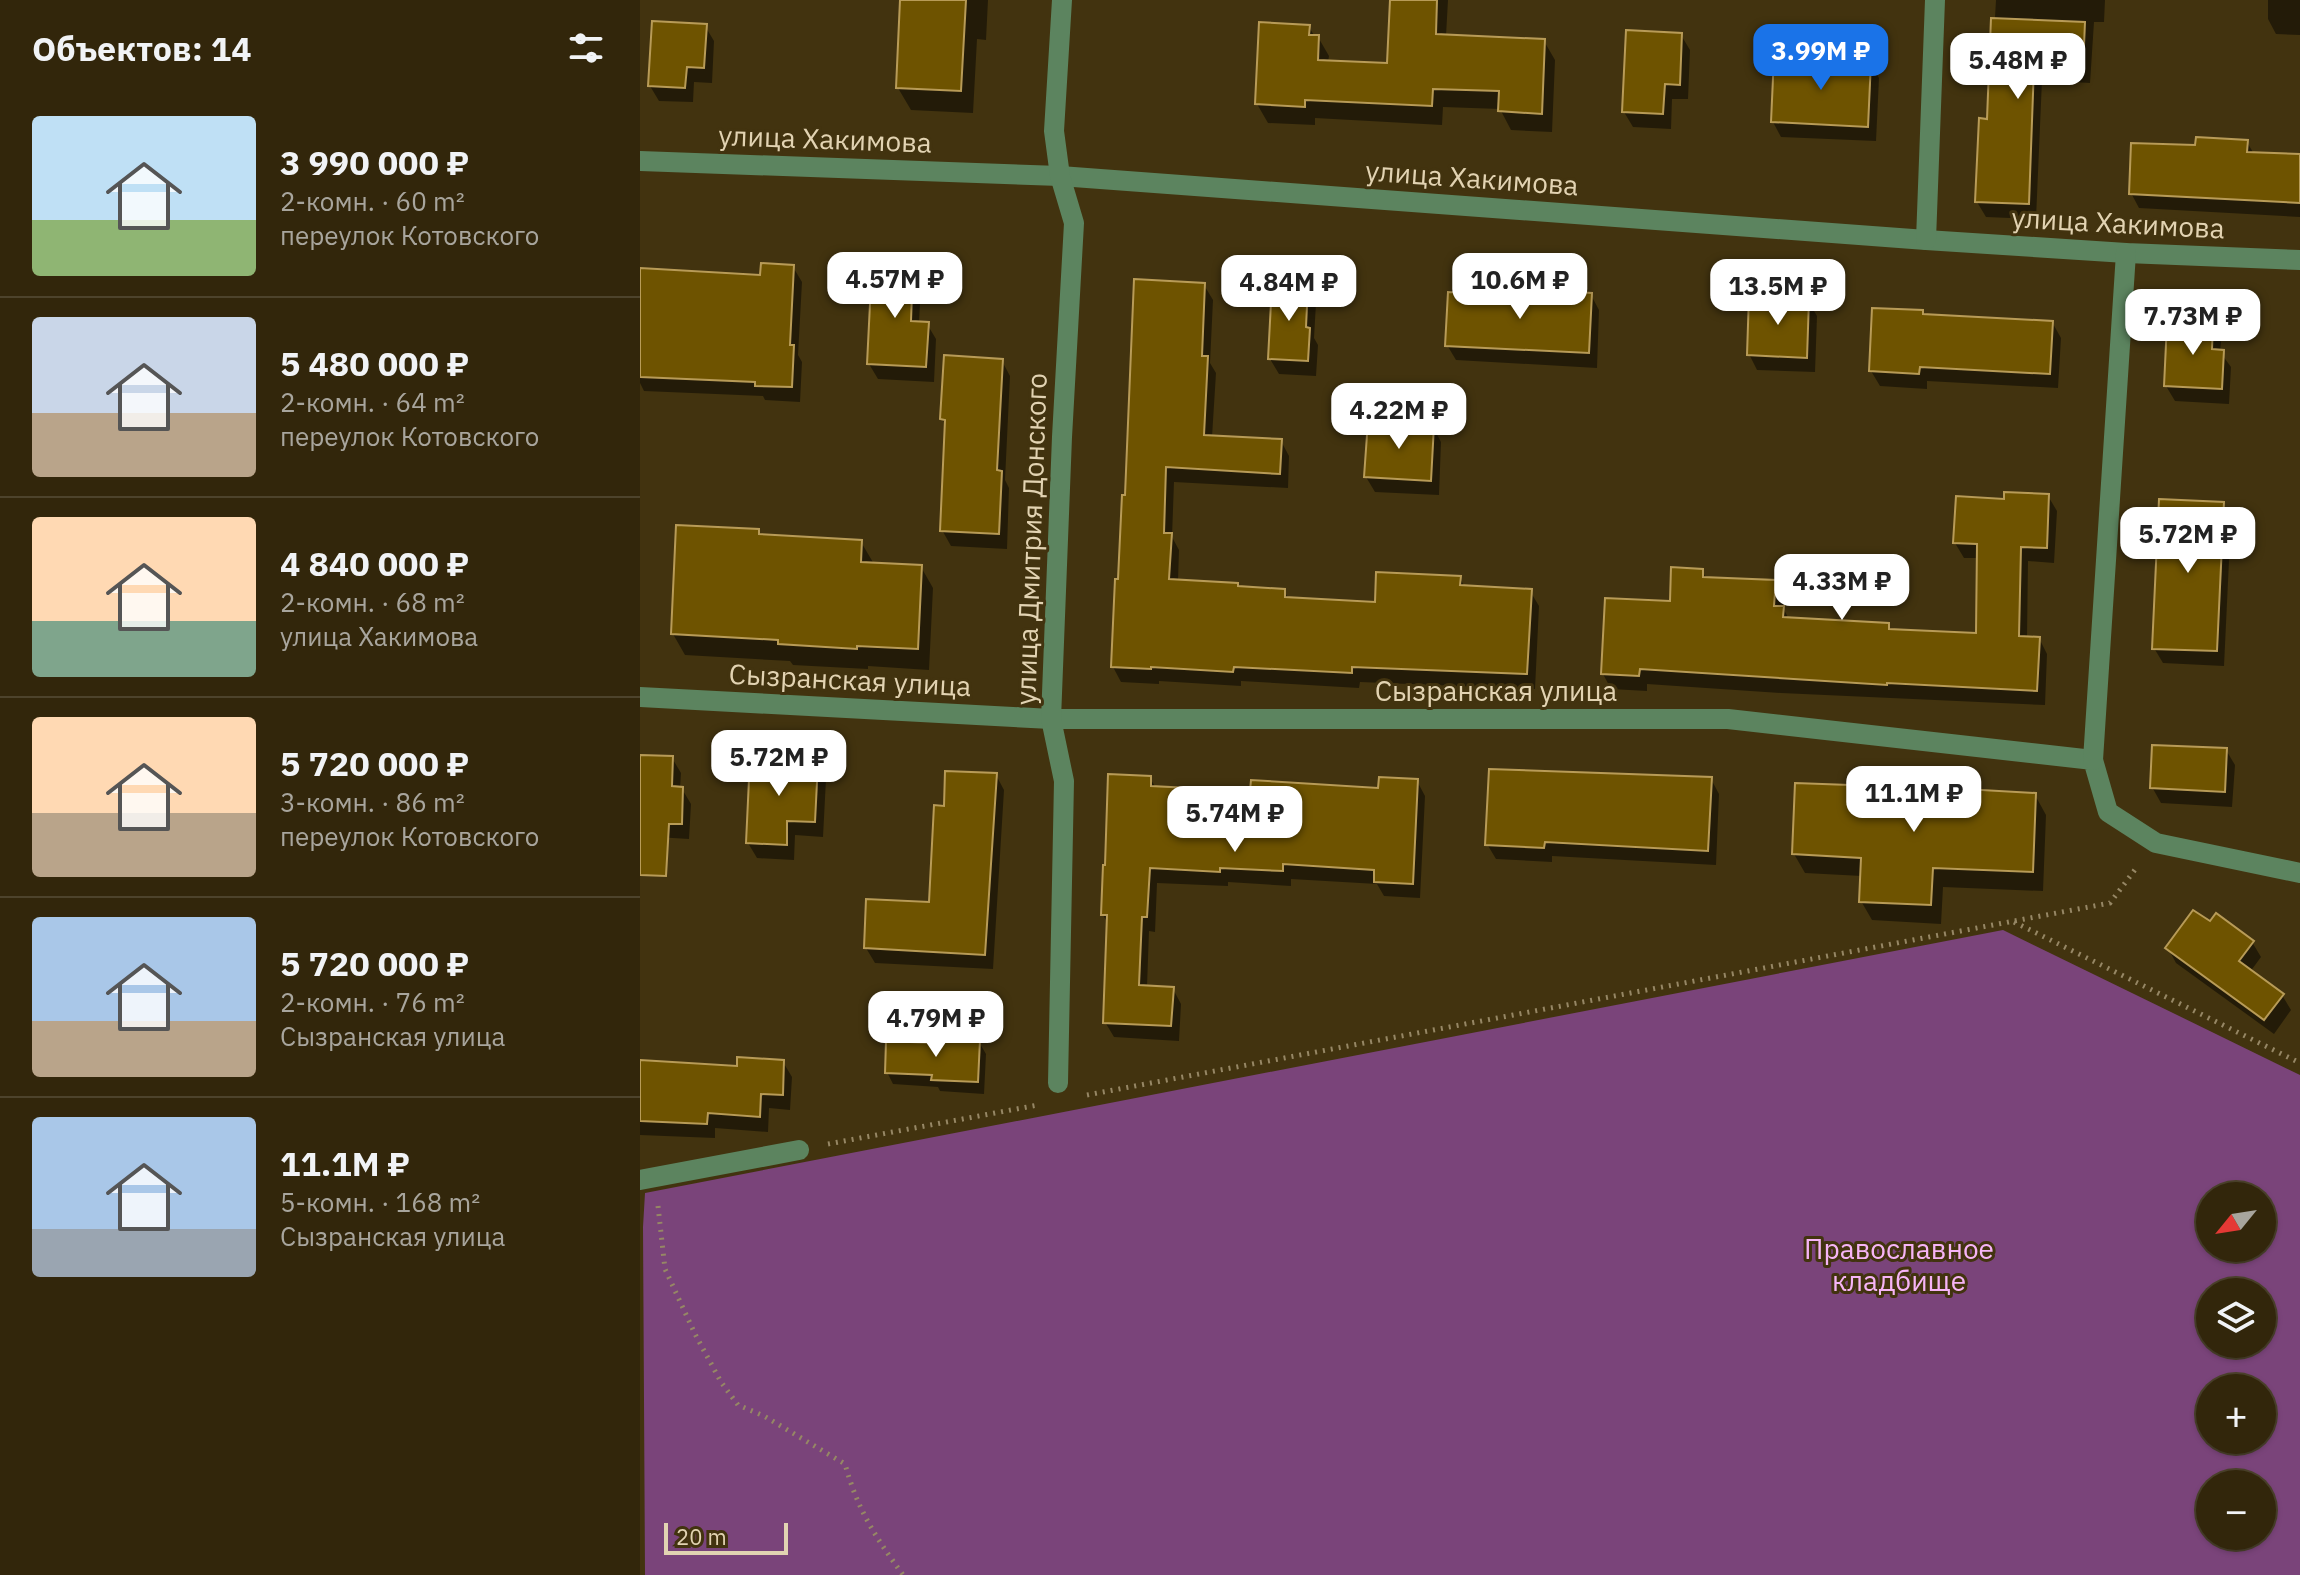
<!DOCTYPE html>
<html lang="ru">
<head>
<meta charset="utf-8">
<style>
	body { margin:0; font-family:"IBM Plex Sans",sans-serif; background:#3a2e14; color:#f1f3f6; height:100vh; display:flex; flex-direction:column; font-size:30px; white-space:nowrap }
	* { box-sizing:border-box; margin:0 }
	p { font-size:26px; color:#a8a59d }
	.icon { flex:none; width:44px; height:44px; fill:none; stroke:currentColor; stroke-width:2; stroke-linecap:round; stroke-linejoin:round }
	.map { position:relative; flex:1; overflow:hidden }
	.drawer { display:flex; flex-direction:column; background:#32260b; width:640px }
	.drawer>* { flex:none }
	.needle { width:52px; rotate:240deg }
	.fabs { position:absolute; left:1556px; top:1182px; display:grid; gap:16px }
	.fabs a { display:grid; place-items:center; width:80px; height:80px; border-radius:50%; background:#32260b; box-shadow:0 2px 6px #0004,0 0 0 2px #4d432c; font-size:40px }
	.scale { position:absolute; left:24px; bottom:20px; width:124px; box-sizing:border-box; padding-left:8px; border:4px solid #e2d3b2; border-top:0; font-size:22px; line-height:28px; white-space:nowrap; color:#e2d3b2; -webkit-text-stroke:6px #42330f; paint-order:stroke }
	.price { position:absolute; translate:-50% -68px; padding:0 18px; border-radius:16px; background:#fff; color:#222; font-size:26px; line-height:52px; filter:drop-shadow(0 2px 4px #0008) }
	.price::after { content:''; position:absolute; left:50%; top:48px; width:24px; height:18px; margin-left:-12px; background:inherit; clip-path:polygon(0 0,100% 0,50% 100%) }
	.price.selected { background:#1a73e8; color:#fff }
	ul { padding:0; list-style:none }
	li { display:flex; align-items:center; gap:24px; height:200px; padding:0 32px }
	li+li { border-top:2px solid #4d432c }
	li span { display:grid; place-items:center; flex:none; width:224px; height:160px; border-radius:8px; color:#555 }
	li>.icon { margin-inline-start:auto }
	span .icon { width:96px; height:96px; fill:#fffc; stroke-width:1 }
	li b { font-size:34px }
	h2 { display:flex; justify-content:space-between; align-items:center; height:96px; padding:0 32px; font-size:34px }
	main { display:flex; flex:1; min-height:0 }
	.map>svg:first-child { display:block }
</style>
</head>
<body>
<main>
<section class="drawer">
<h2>Объектов: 14<svg class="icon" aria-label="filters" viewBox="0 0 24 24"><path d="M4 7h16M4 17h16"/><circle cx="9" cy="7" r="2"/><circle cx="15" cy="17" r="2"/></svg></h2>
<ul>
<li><span style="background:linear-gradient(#bfe0f5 65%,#8fb573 0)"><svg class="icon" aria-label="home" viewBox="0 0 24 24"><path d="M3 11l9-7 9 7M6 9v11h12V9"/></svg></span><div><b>3 990 000 ₽</b><p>2-комн. · 60 m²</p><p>переулок Котовского</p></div></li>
<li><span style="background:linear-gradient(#c9d6e8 60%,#b9a48a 0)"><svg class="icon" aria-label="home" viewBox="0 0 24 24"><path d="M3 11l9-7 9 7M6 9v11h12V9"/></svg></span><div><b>5 480 000 ₽</b><p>2-комн. · 64 m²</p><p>переулок Котовского</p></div></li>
<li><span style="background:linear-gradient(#ffd9b3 65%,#7fa58c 0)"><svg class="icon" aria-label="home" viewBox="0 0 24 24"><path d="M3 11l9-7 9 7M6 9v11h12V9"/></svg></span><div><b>4 840 000 ₽</b><p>2-комн. · 68 m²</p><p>улица Хакимова</p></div></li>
<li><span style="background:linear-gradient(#ffd9b3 60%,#b9a48a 0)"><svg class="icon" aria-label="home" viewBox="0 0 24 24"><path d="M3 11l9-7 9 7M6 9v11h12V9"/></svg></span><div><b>5 720 000 ₽</b><p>3-комн. · 86 m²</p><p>переулок Котовского</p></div></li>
<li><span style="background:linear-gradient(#a9c7e8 65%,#b9a48a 0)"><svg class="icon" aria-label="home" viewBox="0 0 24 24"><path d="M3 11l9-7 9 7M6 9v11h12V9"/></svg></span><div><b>5 720 000 ₽</b><p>2-комн. · 76 m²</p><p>Сызранская улица</p></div></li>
<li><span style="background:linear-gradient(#a9c7e8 70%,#9aa5b1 0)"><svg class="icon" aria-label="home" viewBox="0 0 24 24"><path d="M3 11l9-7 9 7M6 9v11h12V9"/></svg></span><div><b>11.1M ₽</b><p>5-комн. · 168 m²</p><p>Сызранская улица</p></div></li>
</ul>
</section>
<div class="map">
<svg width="1660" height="1575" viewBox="0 0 1660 1575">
	<rect width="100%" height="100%" fill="#42330f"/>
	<path fill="#7a447a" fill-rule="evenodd" d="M 1363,930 L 1660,1075 L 1660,1575 L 5,1575 L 3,1227 L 5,1193 ZM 1570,1196 L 1622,1196 L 1622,1248 L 1570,1248 ZM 1570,1292 L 1622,1292 L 1622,1344 L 1570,1344 ZM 1570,1388 L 1622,1388 L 1622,1440 L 1570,1440 ZM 1570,1484 L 1622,1484 L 1622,1536 L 1570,1536 Z"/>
	<g fill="#0007">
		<polygon points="262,0 348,0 346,40 337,39 333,113 271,110 258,88"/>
		<polygon points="753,0 808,0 806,36 904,41 915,60 912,132 871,130 860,109 803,107 802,125 675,118 675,125 628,123 617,104 669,27 675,37 678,37 689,56 688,62 749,65"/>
		<polygon points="1356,0 1465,0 1464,22 1454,22 1450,83 1402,80 1396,219 1346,217 1337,202 1349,121"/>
		<polygon points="1628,0 1660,0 1660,35 1636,34 1628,19"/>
		<polygon points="65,26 74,41 72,83 54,82 53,102 19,101 10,86"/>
		<polygon points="1041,35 1050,50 1048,99 1032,99 1031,129 993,127 984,112"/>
		<polygon points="1230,63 1239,78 1236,141 1141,137 1133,122"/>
		<polygon points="1607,142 1614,154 1660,156 1660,217 1499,208 1491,193 1557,147"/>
		<polygon points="153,267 162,282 158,355 162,362 160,402 125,400 123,396 4,391 0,383 0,293 122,277"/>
		<polygon points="272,269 281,284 279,323 287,324 296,339 294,382 238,379 229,364"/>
		<polygon points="564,285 573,300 570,363 576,373 572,437 641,441 649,456 648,488 534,482 532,537 539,550 538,581 644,590 649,600 737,604 820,578 825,588 890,591 899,606 895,689 720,682 719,688 601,681 601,686 519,681 519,684 481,682 473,667 486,497"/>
		<polygon points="667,287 676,303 674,338 678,345 676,376 639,374 630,359"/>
		<polygon points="951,295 959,310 957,368 816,360 807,345 861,297"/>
		<polygon points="1168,301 1177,316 1175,372 1117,370 1109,354"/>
		<polygon points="1284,316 1412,322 1421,338 1418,388 1287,381 1287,389 1240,386 1231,371"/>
		<polygon points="1572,327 1581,342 1580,352 1591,367 1589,404 1535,401 1526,386"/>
		<polygon points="362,361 370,376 365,480 369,488 367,549 311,546 302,530 307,427 302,419"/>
		<polygon points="793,427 801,442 799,495 735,492 726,477"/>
		<polygon points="1408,496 1417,511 1414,563 1388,561 1387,638 1399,638 1407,654 1405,705 1141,693 1007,684 1007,691 971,689 963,674 1062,571 1067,579 1135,582 1143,597 1143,608 1149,619 1248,625 1252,631 1338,635 1339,558 1324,558 1315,543 1366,501"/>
		<polygon points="1583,504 1591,519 1584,666 1523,663 1514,648"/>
		<polygon points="118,531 121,536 221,542 234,564 281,567 293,588 289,670 228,666 228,669 153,665 150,661 45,655 33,634"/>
		<polygon points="1586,750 1595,765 1592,807 1521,803 1512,787"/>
		<polygon points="0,757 32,758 41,773 40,789 42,789 51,804 49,839 0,836"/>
		<polygon points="177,764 186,779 183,837 155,835 154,860 117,858 108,843"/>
		<polygon points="356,775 364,790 353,969 235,963 226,948 291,904 305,808"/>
		<polygon points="510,778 516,788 612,793 740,790 777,781 785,796 780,898 744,896 737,884 651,879 651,886 588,882 588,886 517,883 515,932 509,931 507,987 533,989 541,1004 539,1041 474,1037 465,1022 469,925 463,915"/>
		<polygon points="1071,779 1079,794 1076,865 912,856 912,862 856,859 847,844"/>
		<polygon points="1395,795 1406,815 1403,891 1303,887 1301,924 1232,920 1221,901 1222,876 1165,873 1154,854"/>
		<polygon points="1570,924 1612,942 1621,957 1610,972 1642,995 1651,1010 1634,1034 1536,963 1528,948"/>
		<polygon points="339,1042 346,1054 344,1094 300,1091 298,1087 253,1084 247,1072 295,1045"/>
		<polygon points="0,1060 99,1068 143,1062 152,1077 150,1110 129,1108 128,1132 75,1128 75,1138 0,1135"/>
	</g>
	<g fill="#6e5300" stroke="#b89b57" stroke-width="2">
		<polygon points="260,0 326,0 321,91 256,88"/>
		<polygon points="750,0 797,0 796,34 905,39 902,114 858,111 859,91 793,89 792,106 665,100 665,107 615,104 619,22 670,25 669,35 679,35 678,60 747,63"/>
		<polygon points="1351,18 1445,22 1443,69 1394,66 1389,204 1335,202 1339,118 1347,119"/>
		<polygon points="12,21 67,24 64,68 47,67 45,88 8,86"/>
		<polygon points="986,30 1042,33 1040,85 1025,84 1023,114 982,112"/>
		<polygon points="1134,56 1231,61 1228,127 1131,122"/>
		<polygon points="1556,137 1608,140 1607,152 1660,154 1660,203 1489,194 1491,143 1555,145"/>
		<polygon points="121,263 154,265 150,345 154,345 152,387 115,386 115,382 0,377 0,268 120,275"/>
		<polygon points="232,264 273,267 271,321 289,322 286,367 227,364"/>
		<polygon points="494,279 565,283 562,356 568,356 564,435 642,439 640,474 526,467 524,533 532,533 529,579 598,583 598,586 645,589 645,597 735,602 736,572 821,576 820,585 892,589 887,674 712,667 712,673 594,667 593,672 511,667 511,669 471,667 475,579 478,579 482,495 485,495"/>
		<polygon points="632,284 668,285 666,327 670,328 668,361 628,359"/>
		<polygon points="860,288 952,293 949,353 805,346 808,292 859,295"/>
		<polygon points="1109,295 1169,299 1167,358 1107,355"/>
		<polygon points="1232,308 1283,310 1283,314 1413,321 1410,374 1280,367 1279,374 1229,371"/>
		<polygon points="1527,323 1573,325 1572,349 1584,350 1582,389 1524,386"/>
		<polygon points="304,355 363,359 357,470 362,471 359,534 300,531 305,420 300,419"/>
		<polygon points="728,421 794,425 791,481 724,477"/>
		<polygon points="1364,492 1409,494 1407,548 1381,547 1379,636 1400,637 1397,691 1247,683 1247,685 1000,669 999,676 961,674 965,598 1030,601 1031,567 1063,569 1063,577 1136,580 1134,606 1144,606 1143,617 1249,623 1249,629 1336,633 1337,544 1313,543 1316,496 1364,499"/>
		<polygon points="1519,499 1584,502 1577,651 1512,649"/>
		<polygon points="36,525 119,529 119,534 222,540 221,562 282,565 278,649 217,646 217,649 138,644 138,640 31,634"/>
		<polygon points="1512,745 1587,748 1585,792 1510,788"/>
		<polygon points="0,755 33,756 32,786 43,787 42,824 29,824 26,876 0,875"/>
		<polygon points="110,758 178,762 175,822 147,821 147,845 106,843"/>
		<polygon points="849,769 1072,777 1068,851 905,842 904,848 845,845"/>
		<polygon points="305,771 357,773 345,955 224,948 226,899 289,902 294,805 304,806"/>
		<polygon points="468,774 511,776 511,786 610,791 611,780 738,788 739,777 778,779 773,884 734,882 734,870 643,864 643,871 580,868 580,872 510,868 507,917 502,917 499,985 534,987 531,1026 463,1023 467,915 461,915 463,865 465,865"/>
		<polygon points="1155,783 1237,786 1237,784 1396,793 1393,872 1293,868 1291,905 1219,902 1221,858 1152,854"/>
		<polygon points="1553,910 1570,921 1576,913 1614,941 1599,961 1644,994 1624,1020 1525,948"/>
		<polygon points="294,1037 340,1040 338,1082 291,1080 292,1075 245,1073 246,1041 293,1043"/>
		<polygon points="97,1057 144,1060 143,1095 121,1094 120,1117 68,1113 67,1124 0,1121 0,1060 97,1066"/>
	</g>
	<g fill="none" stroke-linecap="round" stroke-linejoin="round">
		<g stroke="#968765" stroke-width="5" stroke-dasharray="2 6" stroke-linecap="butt">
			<polyline points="1374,922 1660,1063"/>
			<polyline points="447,1095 1470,903 1497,867"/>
			<polyline points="188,1144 398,1105"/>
			<path d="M 18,1206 L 25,1269 L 55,1334 L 81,1382 L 98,1405 L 124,1416 L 205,1464 C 218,1511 235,1536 263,1575"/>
		</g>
		<g stroke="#5c845f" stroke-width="20">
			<polyline points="0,161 420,176 1286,240 1486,253 1660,260"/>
			<polyline points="1286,240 1295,0"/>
			<polyline points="0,697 411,719 1088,719 1453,760 1468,812 1516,843 1660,873"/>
			<polyline points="1453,760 1486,253"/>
			<polyline points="418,1083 424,781 411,719 422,437 434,223 420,176 414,131 422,0"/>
			<polyline points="0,1180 159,1150"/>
		</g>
	</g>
	<g text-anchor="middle" stroke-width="6" stroke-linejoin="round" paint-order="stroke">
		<g font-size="28" fill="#e2d3b2" stroke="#42330f">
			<text transform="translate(185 139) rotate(2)" y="10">улица Хакимова</text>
			<text transform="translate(832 178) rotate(4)" y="10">улица Хакимова</text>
			<text transform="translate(1478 223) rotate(3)" y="10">улица Хакимова</text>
			<text transform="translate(391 539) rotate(-88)" y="10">улица Дмитрия Донского</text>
			<text transform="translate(210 680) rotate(3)" y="10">Сызранская улица</text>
			<text x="856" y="701">Сызранская улица</text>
		</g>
		<g font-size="28" fill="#f6b4f6" stroke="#42330f">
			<text x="1259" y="1259">Православное<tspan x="1259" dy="32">кладбище</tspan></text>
		</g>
	</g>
</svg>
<div class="fabs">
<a><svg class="needle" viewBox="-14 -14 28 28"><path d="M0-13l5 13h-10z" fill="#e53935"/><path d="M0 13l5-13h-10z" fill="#a8a59d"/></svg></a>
<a><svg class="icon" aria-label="layers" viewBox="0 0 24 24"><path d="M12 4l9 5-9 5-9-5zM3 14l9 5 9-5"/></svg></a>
<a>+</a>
<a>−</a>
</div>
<div class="scale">20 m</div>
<b class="price selected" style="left:1181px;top:92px">3.99M ₽</b>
<b class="price" style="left:1378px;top:101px">5.48M ₽</b>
<b class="price" style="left:255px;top:320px">4.57M ₽</b>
<b class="price" style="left:880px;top:321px">10.6M ₽</b>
<b class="price" style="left:649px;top:323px">4.84M ₽</b>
<b class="price" style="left:1138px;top:327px">13.5M ₽</b>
<b class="price" style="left:1553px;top:357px">7.73M ₽</b>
<b class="price" style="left:759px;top:451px">4.22M ₽</b>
<b class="price" style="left:1548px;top:575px">5.72M ₽</b>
<b class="price" style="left:1202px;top:622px">4.33M ₽</b>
<b class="price" style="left:139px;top:798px">5.72M ₽</b>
<b class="price" style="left:1274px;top:834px">11.1M ₽</b>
<b class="price" style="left:595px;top:854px">5.74M ₽</b>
<b class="price" style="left:296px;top:1059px">4.79M ₽</b>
</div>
</main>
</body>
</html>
